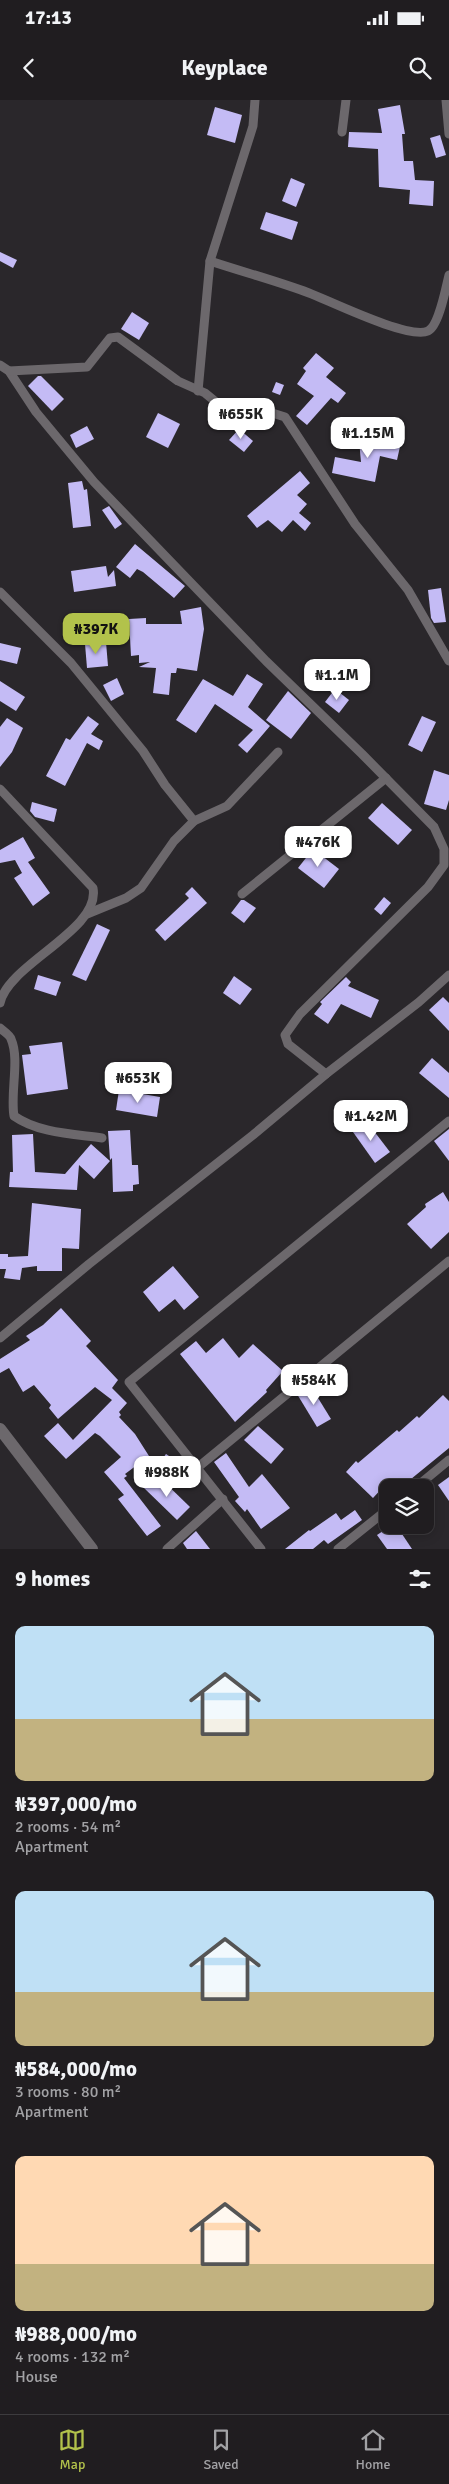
<!DOCTYPE html>
<html lang="en">
<head>
<meta charset="utf-8">
<style>
	body { margin:0; font-family:Signika,sans-serif; background:#2d2a2d; color:#f1f3f6; height:100vh; display:flex; flex-direction:column; font-size:19px; white-space:nowrap }
	* { box-sizing:border-box; margin:0 }
	p { font-size:16px; color:#a2a2a5 }
	.icon { flex:none; width:28px; height:28px; fill:none; stroke:currentColor; stroke-width:2; stroke-linecap:round; stroke-linejoin:round }
	.map { position:relative; height:1449px; overflow:hidden }
	.side { display:flex; flex-direction:column; background:#201d20; flex:1 }
	.side>* { flex:none }
	.controls { position:absolute; left:379px; top:1379px; display:grid; gap:10px }
	.controls a { display:grid; place-items:center; width:55px; height:55px; border-radius:10px; background:#201d20; box-shadow:0 2px 12px #0003,0 0 0 1px #3d3b3e; font-size:25px }
	.price { position:absolute; translate:-50% -42px; padding:0 11px; border-radius:10px; background:#fff; color:#222; font-size:16px; line-height:32px; filter:drop-shadow(0 1px 2px #0008) }
	.price::after { content:''; position:absolute; left:50%; top:30px; width:15px; height:11px; margin-left:-8px; background:inherit; clip-path:polygon(0 0,100% 0,50% 100%) }
	.price.selected { background:#b2c24b; color:#111 }
	ul { padding:0; list-style:none }
	li { display:grid; align-content:center; gap:10px; height:265px; padding:0 15px }
	li span { display:grid; place-items:center; height:155px; border-radius:10px; color:#555 }
	li>.icon { margin-inline-start:auto }
	span .icon { width:90px; height:90px; fill:#fffc; stroke-width:1 }
	li b { font-size:21px }
	h2 { display:flex; justify-content:space-between; align-items:center; height:60px; padding:0 15px; font-size:21px }
	.status { display:flex; justify-content:space-between; align-items:center; height:35px; padding:0 25px; background:#201d20; direction:ltr }
	.status svg { height:14px; fill:currentColor }
	header { display:flex; justify-content:space-between; align-items:center; height:65px; padding:0 15px; background:#201d20; font-size:22px; font-weight:700 }
	.tabs { display:flex; justify-content:space-around; align-items:center; height:70px; border-top:1px solid #3d3b3e; background:#201d20; font-size:14px; color:#a2a2a5 }
	.tabs a { display:grid; justify-items:center; gap:2px }
	.tabs .selected { color:#b2c24b }
	.map>svg:first-child { display:block }
</style>
</head>
<body>
<div class="status"><b>17:13</b><svg viewBox="0 0 49 12"><path d="M0 12V9h3v3zM5 12V6h3v6zM10 12V3h3v9zM15 12V0h3v12zM26 1h20v11H26zM47 4h2v5h-2z"/></svg></div>
<header><svg class="icon" aria-label="back" viewBox="0 0 24 24"><path d="M15 5l-7 7 7 7"/></svg>Keyplace<svg class="icon" aria-label="search" viewBox="0 0 24 24"><circle cx="10" cy="10" r="6"/><path d="M15 15l6 6"/></svg></header>
<div class="map">
<svg width="449" height="1449" viewBox="0 0 449 1449">
	<rect width="100%" height="100%" fill="#2a272b"/>
	<g fill="#c4bbf5">
		<polygon points="400,5 405,34 402,34 404,61 413,61 415,80 434,81 433,106 409,104 410,90 379,87 378,49 348,47 349,32 382,33 378,9"/>
		<polygon points="215,7 242,15 235,43 207,35"/>
		<polygon points="440,35 446,55 436,58 430,38"/>
		<polygon points="291,78 305,84 296,107 282,101"/>
		<polygon points="266,112 298,122 292,140 260,129"/>
		<polygon points="0,152 17,160 13,168 0,161"/>
		<polygon points="132,212 149,223 139,240 121,229"/>
		<polygon points="316,253 334,268 326,277 346,293 338,303 331,298 307,325 296,316 314,296 297,284 306,271 303,268"/>
		<polygon points="38,276 41,276 64,299 52,311 28,286"/>
		<polygon points="276,282 284,285 280,295 272,292"/>
		<polygon points="158,313 180,324 168,348 146,337"/>
		<polygon points="87,326 94,339 76,348 70,335"/>
		<polygon points="239,329 253,341 244,352 229,340"/>
		<polygon points="382,338 401,342 397,360 380,356 375,382 332,373 335,357 361,362 359,340"/>
		<polygon points="300,371 310,383 297,395 307,404 299,413 311,423 305,431 293,420 282,432 268,420 257,428 247,416"/>
		<polygon points="82,381 84,390 87,389 91,426 73,428 68,383"/>
		<polygon points="109,406 122,424 115,429 102,410"/>
		<polygon points="135,444 185,486 174,498 143,472 137,469 130,478 116,467"/>
		<polygon points="106,466 108,477 114,470 116,486 74,492 71,471"/>
		<polygon points="441,488 446,522 434,523 431,518 428,490"/>
		<polygon points="201,507 204,529 197,571 177,568 176,573 171,573 169,595 153,593 156,568 139,567 150,562 139,563 139,555 131,556 129,519 146,518 146,524 182,524 180,511"/>
		<polygon points="106,542 108,566 87,568 85,544"/>
		<polygon points="0,543 21,548 17,564 0,560"/>
		<polygon points="247,574 263,584 248,607 270,626 247,653 238,645 253,630 215,604 196,633 176,620 203,579 233,596"/>
		<polygon points="117,578 124,594 111,601 103,585"/>
		<polygon points="0,581 25,597 16,611 0,601"/>
		<polygon points="335,589 349,600 339,613 325,602"/>
		<polygon points="288,591 311,613 291,639 266,620"/>
		<polygon points="88,616 99,624 91,634 103,641 99,650 87,643 65,686 46,676 66,638 70,640"/>
		<polygon points="422,616 436,622 422,652 408,645"/>
		<polygon points="7,618 23,628 12,652 0,667 0,627"/>
		<polygon points="434,670 449,675 449,700 446,710 424,704"/>
		<polygon points="32,702 57,709 54,722 35,717 30,711"/>
		<polygon points="382,703 412,730 398,745 368,718"/>
		<polygon points="23,737 35,758 28,762 50,793 33,806 14,778 22,773 15,760 0,763 0,750"/>
		<polygon points="313,749 339,769 324,788 298,768"/>
		<polygon points="192,787 207,803 165,841 155,830 189,798 185,794"/>
		<polygon points="384,797 391,803 381,815 374,809"/>
		<polygon points="241,800 244,800 256,808 244,823 231,813"/>
		<polygon points="97,824 110,830 86,881 72,875"/>
		<polygon points="38,875 61,882 56,896 34,889"/>
		<polygon points="234,876 252,889 240,905 223,893"/>
		<polygon points="346,877 351,882 348,886 379,900 371,918 341,904 328,924 314,914 322,904 320,902"/>
		<polygon points="443,897 449,903 449,931 429,910"/>
		<polygon points="62,942 68,989 27,995 22,955 31,954 29,946"/>
		<polygon points="432,958 449,973 449,998 419,973"/>
		<polygon points="119,990 160,997 157,1017 116,1010"/>
		<polygon points="367,1022 390,1052 375,1063 353,1032"/>
		<polygon points="449,1029 449,1061 434,1041"/>
		<polygon points="130,1030 132,1065 138,1065 139,1084 133,1085 133,1091 113,1092 112,1058 110,1060 108,1031"/>
		<polygon points="33,1034 35,1072 65,1074 91,1044 110,1061 94,1079 79,1065 77,1090 9,1087 10,1072 13,1072 12,1035"/>
		<polygon points="443,1092 449,1102 449,1132 431,1149 407,1124 426,1107 425,1104"/>
		<polygon points="32,1103 81,1109 79,1149 62,1148 62,1171 37,1171 37,1166 22,1168 20,1180 4,1178 6,1169 0,1169 0,1154 8,1154 8,1157 28,1156"/>
		<polygon points="173,1166 199,1197 184,1210 175,1199 159,1212 143,1192"/>
		<polygon points="61,1208 91,1241 86,1246 118,1280 112,1288 127,1303 119,1312 121,1315 119,1317 135,1334 149,1356 125,1374 127,1376 124,1378 161,1426 147,1436 118,1399 124,1395 104,1372 121,1357 100,1336 95,1333 66,1359 44,1336 58,1323 73,1340 112,1300 95,1287 58,1319 49,1308 51,1305 34,1285 23,1292 9,1268 0,1273 0,1259 30,1240 26,1236 43,1225"/>
		<polygon points="223,1238 239,1258 253,1244 283,1271 266,1290 267,1292 235,1322 180,1254 196,1241 206,1253"/>
		<polygon points="310,1285 331,1319 317,1327 297,1294"/>
		<polygon points="443,1295 449,1301 449,1348 400,1388 387,1388 385,1385 373,1398 346,1372 356,1361 358,1363 397,1330 399,1332 417,1316 419,1318"/>
		<polygon points="258,1326 284,1349 271,1364 244,1340"/>
		<polygon points="226,1353 249,1387 262,1374 290,1408 261,1429 247,1409 245,1412 235,1401 239,1397 214,1362"/>
		<polygon points="166,1354 175,1360 163,1375 155,1369"/>
		<polygon points="157,1375 190,1407 177,1420 144,1388"/>
		<polygon points="449,1377 449,1401 438,1385"/>
		<polygon points="355,1410 362,1420 328,1444 324,1440 313,1449 285,1449 309,1430 310,1431 336,1413 341,1420"/>
		<polygon points="392,1425 396,1425 412,1449 387,1449 377,1435"/>
		<polygon points="196,1431 210,1449 187,1449 183,1443"/>
	</g>
	<g fill="none" stroke-linecap="round" stroke-linejoin="round">
		<g stroke="#6c686c" stroke-width="9">
			<polyline points="446,0 449,34"/>
			<polyline points="342,32 346,0"/>
			<path d="M 210,161 C 243,172 277,181 309,193 C 330,201 409,240 428,231 C 439,226 446,187 449,175"/>
			<polyline points="0,265 9,271 36,312 94,382 266,561 362,654 434,727 444,749 444,765 428,787 300,914 285,935 288,944 326,974 253,1035 89,1164 0,1238"/>
			<polyline points="9,271 87,267 110,238 118,237 178,281 205,293 222,307 234,309 253,307 285,317 355,424 408,490 449,561"/>
			<polyline points="198,291 210,161 253,26 255,0"/>
			<polyline points="0,492 71,563 143,651 165,685 194,721"/>
			<path d="M 0,689 L 93,788 C 101,830 8,864 0,903"/>
			<polyline points="242,794 386,678"/>
			<polyline points="87,814 126,798 141,788 174,741 194,721 227,706 278,652"/>
			<path d="M 0,928 C 3,931 10,935 11,939 C 20,959 10,993 14,1016 C 38,1033 73,1034 102,1038"/>
			<polyline points="326,974 419,902 449,875"/>
			<polyline points="197,1368 449,1161"/>
			<polyline points="415,1388 449,1360"/>
			<polyline points="167,1449 223,1399"/>
			<polyline points="261,1449 129,1282 449,1021"/>
			<polyline points="338,1449 388,1409"/>
		</g>
		<polyline stroke="#6c686c" stroke-width="12" points="0,1329 92,1449"/>
	</g>
</svg>
<div class="controls">
<a><svg class="icon" aria-label="layers" viewBox="0 0 24 24"><path d="M12 4l9 5-9 5-9-5zM3 14l9 5 9-5"/></svg></a>
</div>
<b class="price" style="left:241px;top:340px">₦655K</b>
<b class="price" style="left:368px;top:359px">₦1.15M</b>
<b class="price selected" style="left:96px;top:555px">₦397K</b>
<b class="price" style="left:337px;top:601px">₦1.1M</b>
<b class="price" style="left:318px;top:768px">₦476K</b>
<b class="price" style="left:138px;top:1004px">₦653K</b>
<b class="price" style="left:371px;top:1042px">₦1.42M</b>
<b class="price" style="left:314px;top:1306px">₦584K</b>
<b class="price" style="left:167px;top:1398px">₦988K</b>
</div>
<section class="side">
<h2>9 homes<svg class="icon" aria-label="filters" viewBox="0 0 24 24"><path d="M4 7h16M4 17h16"/><circle cx="9" cy="7" r="2"/><circle cx="15" cy="17" r="2"/></svg></h2>
<ul>
<li><span style="background:linear-gradient(#bfe0f5 60%,#c2b280 0)"><svg class="icon" aria-label="home" viewBox="0 0 24 24"><path d="M3 11l9-7 9 7M6 9v11h12V9"/></svg></span><div><b>₦397,000/mo</b><p>2 rooms · 54 m²</p><p>Apartment</p></div></li>
<li><span style="background:linear-gradient(#bfe0f5 65%,#c2b280 0)"><svg class="icon" aria-label="home" viewBox="0 0 24 24"><path d="M3 11l9-7 9 7M6 9v11h12V9"/></svg></span><div><b>₦584,000/mo</b><p>3 rooms · 80 m²</p><p>Apartment</p></div></li>
<li><span style="background:linear-gradient(#ffd9b3 70%,#c2b280 0)"><svg class="icon" aria-label="home" viewBox="0 0 24 24"><path d="M3 11l9-7 9 7M6 9v11h12V9"/></svg></span><div><b>₦988,000/mo</b><p>4 rooms · 132 m²</p><p>House</p></div></li>
</ul>
</section>
<nav class="tabs">
<a class="selected"><svg class="icon" aria-label="map" viewBox="0 0 24 24"><path d="M3 6l6-2 6 2 6-2v14l-6 2-6-2-6 2zM9 4v14M15 6v14"/></svg>Map</a>
<a><svg class="icon" aria-label="saved" viewBox="0 0 24 24"><path d="M7 4h10v16l-5-4-5 4z"/></svg>Saved</a>
<a><svg class="icon" aria-label="home" viewBox="0 0 24 24"><path d="M3 11l9-7 9 7M6 9v11h12V9"/></svg>Home</a>
</nav>
</body>
</html>
